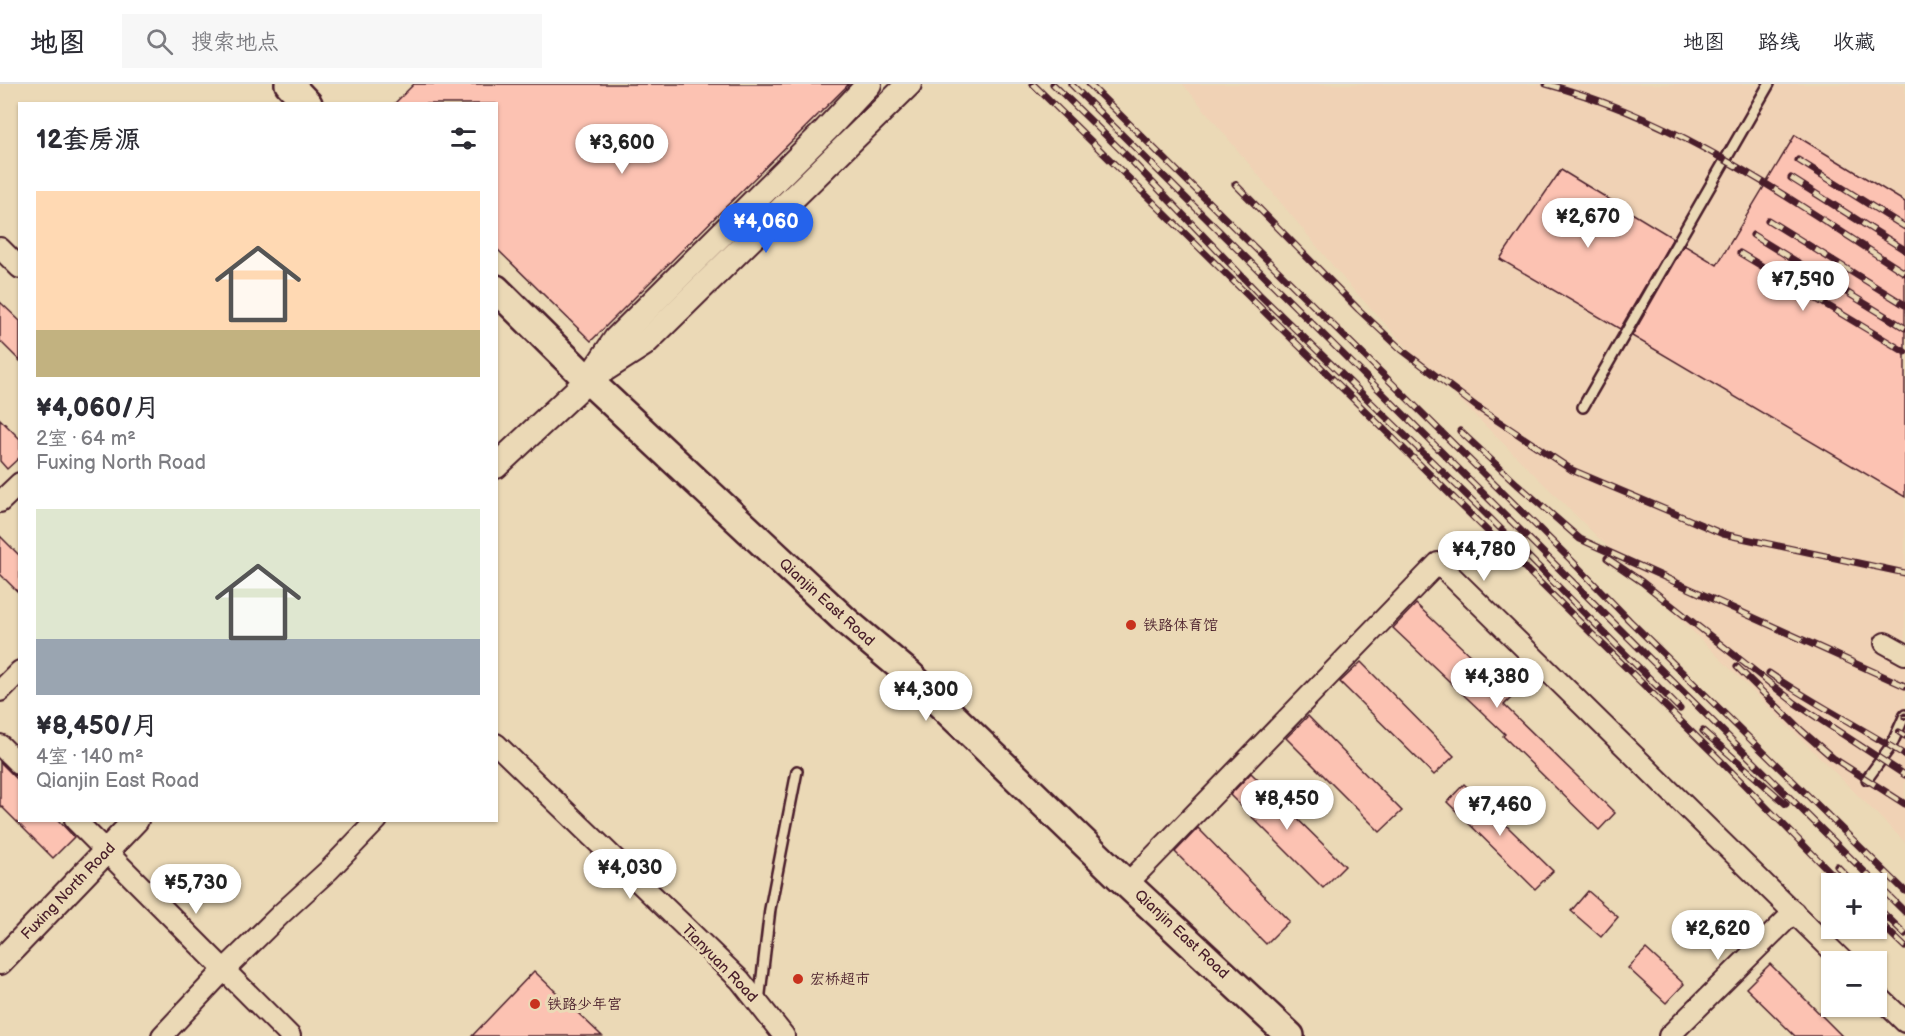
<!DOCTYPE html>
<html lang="zh">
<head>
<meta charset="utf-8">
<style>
	body { margin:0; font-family:"Balsamiq Sans","LXGW WenKai TC",sans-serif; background:#f7f7f7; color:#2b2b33; height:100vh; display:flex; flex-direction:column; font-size:22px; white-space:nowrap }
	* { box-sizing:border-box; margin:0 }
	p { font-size:20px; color:#7c7c81 }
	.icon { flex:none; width:33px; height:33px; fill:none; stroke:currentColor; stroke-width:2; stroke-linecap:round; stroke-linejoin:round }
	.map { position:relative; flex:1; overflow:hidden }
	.drawer { position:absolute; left:18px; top:18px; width:480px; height:720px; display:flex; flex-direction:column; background:#fff; border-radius:0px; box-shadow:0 2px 4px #0004 }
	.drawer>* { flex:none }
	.buttons { position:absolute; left:1821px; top:789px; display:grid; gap:12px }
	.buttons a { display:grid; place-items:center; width:66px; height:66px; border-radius:0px; background:#fff; box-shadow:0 2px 4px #0004; font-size:30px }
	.price { position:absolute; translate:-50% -51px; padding:0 14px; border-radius:21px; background:#fff; color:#222; font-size:20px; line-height:39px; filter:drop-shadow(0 2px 3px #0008) }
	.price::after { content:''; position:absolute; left:50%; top:36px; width:18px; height:14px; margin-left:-9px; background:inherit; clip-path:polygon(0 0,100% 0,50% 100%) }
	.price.selected { background:#2563eb; color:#fff }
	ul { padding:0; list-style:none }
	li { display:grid; align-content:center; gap:12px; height:318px; padding:0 18px }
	li span { display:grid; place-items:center; height:186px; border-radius:0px; color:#555 }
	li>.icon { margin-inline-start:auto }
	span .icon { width:108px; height:108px; fill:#fffc; stroke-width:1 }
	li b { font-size:26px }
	h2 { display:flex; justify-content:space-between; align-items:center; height:72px; padding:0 18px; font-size:26px }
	header { display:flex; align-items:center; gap:36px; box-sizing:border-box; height:84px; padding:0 30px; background:#fff; border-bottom:2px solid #e1e1e2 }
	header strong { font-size:28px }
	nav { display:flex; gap:33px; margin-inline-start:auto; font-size:21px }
	.search { width:420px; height:54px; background:#f7f7f7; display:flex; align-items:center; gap:15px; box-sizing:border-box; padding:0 21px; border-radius:0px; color:#7c7c81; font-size:22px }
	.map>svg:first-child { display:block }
</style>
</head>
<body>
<header>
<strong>地图</strong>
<div class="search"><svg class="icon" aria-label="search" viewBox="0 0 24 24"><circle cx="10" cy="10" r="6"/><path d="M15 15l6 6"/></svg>搜索地点</div>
<nav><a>地图</a><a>路线</a><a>收藏</a></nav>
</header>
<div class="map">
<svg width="1905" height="952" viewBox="0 0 1905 952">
	<rect width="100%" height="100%" fill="#ebd9b6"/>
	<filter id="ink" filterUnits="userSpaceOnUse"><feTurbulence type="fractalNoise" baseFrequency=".0167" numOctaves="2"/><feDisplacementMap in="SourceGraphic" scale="12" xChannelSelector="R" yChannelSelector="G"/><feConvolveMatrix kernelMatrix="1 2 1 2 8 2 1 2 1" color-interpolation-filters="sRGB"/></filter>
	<g filter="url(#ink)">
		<polygon fill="#f0d2b5" points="1183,0 1905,0 1905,758 1415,272 1348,200"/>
		<g fill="#fcc2b2" stroke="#4a1f2b" stroke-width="1.5">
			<polygon points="414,0 849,0 591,257 496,164 496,20 394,20"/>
			<polygon points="1795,51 1905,118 1905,413 1632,252 1684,161 1717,181"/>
			<polygon points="1561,86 1673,154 1620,245 1500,175"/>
			<polygon points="0,218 20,237 20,277 0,257"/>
			<polygon points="0,335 20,355 20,373 7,385 0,377"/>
			<polygon points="0,452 20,472 20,510 0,490"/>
			<polygon points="1416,520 1513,612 1504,621 1615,729 1599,746 1503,652 1505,650 1393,544"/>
			<polygon points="1361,578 1454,672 1434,691 1340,598"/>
			<polygon points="1308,632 1402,727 1380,748 1286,654"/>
			<polygon points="0,678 20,698 20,736 58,736 74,753 53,774 0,721"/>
			<polygon points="1251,689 1345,782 1323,804 1230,711"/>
			<polygon points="1464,700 1553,787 1535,805 1447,718"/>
			<polygon points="1198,744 1289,837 1266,860 1175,768"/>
			<polygon points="1588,807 1618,833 1601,853 1571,827"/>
			<polygon points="1646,865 1684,900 1666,919 1628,884"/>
			<polygon points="1770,880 1842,952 1795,952 1746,904"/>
			<polygon points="534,887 602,952 472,952"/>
		</g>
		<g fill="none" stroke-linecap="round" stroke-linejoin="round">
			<g stroke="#4a1f2b" stroke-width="14">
				<g id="service">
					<polyline points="1583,323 1769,0"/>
					<polyline points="1867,695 1891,662 1905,631"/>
					<polyline points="759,918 770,825 797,687"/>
				</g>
			</g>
			<g stroke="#4a1f2b" stroke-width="24">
				<g id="minor">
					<polyline points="0,164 20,184"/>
					<polyline points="0,418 20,399"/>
					<polyline points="1885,559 1905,570"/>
					<polyline points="0,607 20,587"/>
					<polyline points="496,660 740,896 784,952"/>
					<polyline points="0,661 20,681"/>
					<polyline points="75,736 290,952"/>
					<polyline points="1127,800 1438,479 1844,878"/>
					<polyline points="1876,910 1905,938"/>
					<polyline points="162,952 224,886 282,829 329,786 377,736"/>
					<polyline points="1669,952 1794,828"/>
				</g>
			</g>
			<g stroke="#4a1f2b" stroke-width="28">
				<g id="tertiary">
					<polyline points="593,289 616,255 826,46 869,0"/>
					<polyline points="496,382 588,296 644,260 909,0"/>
					<polyline points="0,878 136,736"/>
				</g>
			</g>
			<g stroke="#4a1f2b" stroke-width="32">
				<g id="secondary">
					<polyline points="289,0 308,20"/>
					<polyline points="496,205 588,296 847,538 909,590 1127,800 1290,952"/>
				</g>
			</g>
			<use href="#service" stroke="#ebd9b6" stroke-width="9"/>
			<use href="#minor" stroke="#ebd9b6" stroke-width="20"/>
			<use href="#tertiary" stroke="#ebd9b6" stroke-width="24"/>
			<use href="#secondary" stroke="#ebd9b6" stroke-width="27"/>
			<g stroke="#4a1f2b" stroke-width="7">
				<g id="rail">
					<polyline points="1033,0 1716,672 1842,800"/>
					<polyline points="1053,0 1128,73 1259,210 1481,425 1680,625"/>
					<polyline points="1071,0 1905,828"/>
					<polyline points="1089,0 1571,476 1629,536 1905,807"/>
					<path d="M 1546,0 C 1679,35 1791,116 1905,189"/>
					<polyline points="1798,76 1905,143"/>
					<polyline points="1791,94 1905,166"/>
					<polyline points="1235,100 1358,225 1402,266 1477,323 1572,386 1723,450 1905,489"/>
					<polyline points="1768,136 1905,221"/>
					<polyline points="1753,151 1905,244"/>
					<polyline points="1740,169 1905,268"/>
					<polyline points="1460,347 1517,400 1580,455 1905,602"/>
					<polyline points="1607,474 1642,498 1795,619 1905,691"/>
					<polyline points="1737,583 1802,647 1833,674 1905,720"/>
					<path d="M 1769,589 C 1813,619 1860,643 1905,671"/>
					<polyline points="1905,632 1905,633"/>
					<polyline points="1703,647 1786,720"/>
					<polyline points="1899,648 1905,652"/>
					<polyline points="1837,782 1854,800"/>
					<polyline points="1876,822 1905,850"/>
					<polyline points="1876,835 1905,863"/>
				</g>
			</g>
			<use href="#rail" stroke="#ebd9b6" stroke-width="4.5" stroke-dasharray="14" stroke-linecap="butt"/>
		</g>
	</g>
	<g fill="#c8321e" stroke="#ebd9b6" stroke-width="2">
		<circle cx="1131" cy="541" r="6"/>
		<circle cx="798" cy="895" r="6"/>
		<circle cx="535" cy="920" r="6"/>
	</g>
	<g text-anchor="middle" stroke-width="6" stroke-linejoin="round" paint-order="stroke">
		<g font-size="15" fill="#4a1f2b" stroke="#ebd9b6">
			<text transform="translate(827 518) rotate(42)" y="5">Qianjin East Road</text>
			<text transform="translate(68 807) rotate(-46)" y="5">Fuxing North Road</text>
			<text transform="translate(1182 850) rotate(43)" y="5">Qianjin East Road</text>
			<text transform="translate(720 879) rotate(46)" y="5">Tianyuan Road</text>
		</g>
		<g font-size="15" fill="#4a1f2b" stroke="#ebd9b6" text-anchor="start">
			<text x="1143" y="546">铁路体育馆</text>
			<text x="810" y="900">宏桥超市</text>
			<text x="547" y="925">铁路少年宫</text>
		</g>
	</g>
</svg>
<div class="buttons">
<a>+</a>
<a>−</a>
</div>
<b class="price" style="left:622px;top:91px">¥3,600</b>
<b class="price" style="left:1588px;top:165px">¥2,670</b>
<b class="price selected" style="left:766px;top:170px">¥4,060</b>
<b class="price" style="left:1803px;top:228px">¥7,590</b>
<b class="price" style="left:1484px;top:498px">¥4,780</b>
<b class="price" style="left:1497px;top:625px">¥4,380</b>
<b class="price" style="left:926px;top:638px">¥4,300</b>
<b class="price" style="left:1287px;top:747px">¥8,450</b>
<b class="price" style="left:1500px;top:753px">¥7,460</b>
<b class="price" style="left:630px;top:816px">¥4,030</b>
<b class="price" style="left:196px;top:831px">¥5,730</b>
<b class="price" style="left:1718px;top:877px">¥2,620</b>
<section class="drawer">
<h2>12套房源<svg class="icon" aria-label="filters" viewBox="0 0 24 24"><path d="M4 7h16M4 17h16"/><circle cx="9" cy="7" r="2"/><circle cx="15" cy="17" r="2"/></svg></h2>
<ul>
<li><span style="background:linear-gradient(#ffd9b3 75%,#c2b280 0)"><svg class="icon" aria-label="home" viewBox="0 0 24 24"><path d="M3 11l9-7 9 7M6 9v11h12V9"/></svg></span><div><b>¥4,060/月</b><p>2室 · 64 m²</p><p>Fuxing North Road</p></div></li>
<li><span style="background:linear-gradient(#dfe7d0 70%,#9aa5b1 0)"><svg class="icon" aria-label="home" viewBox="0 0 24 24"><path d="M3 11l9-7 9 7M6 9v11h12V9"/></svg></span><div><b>¥8,450/月</b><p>4室 · 140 m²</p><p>Qianjin East Road</p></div></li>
</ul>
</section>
</div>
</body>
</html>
